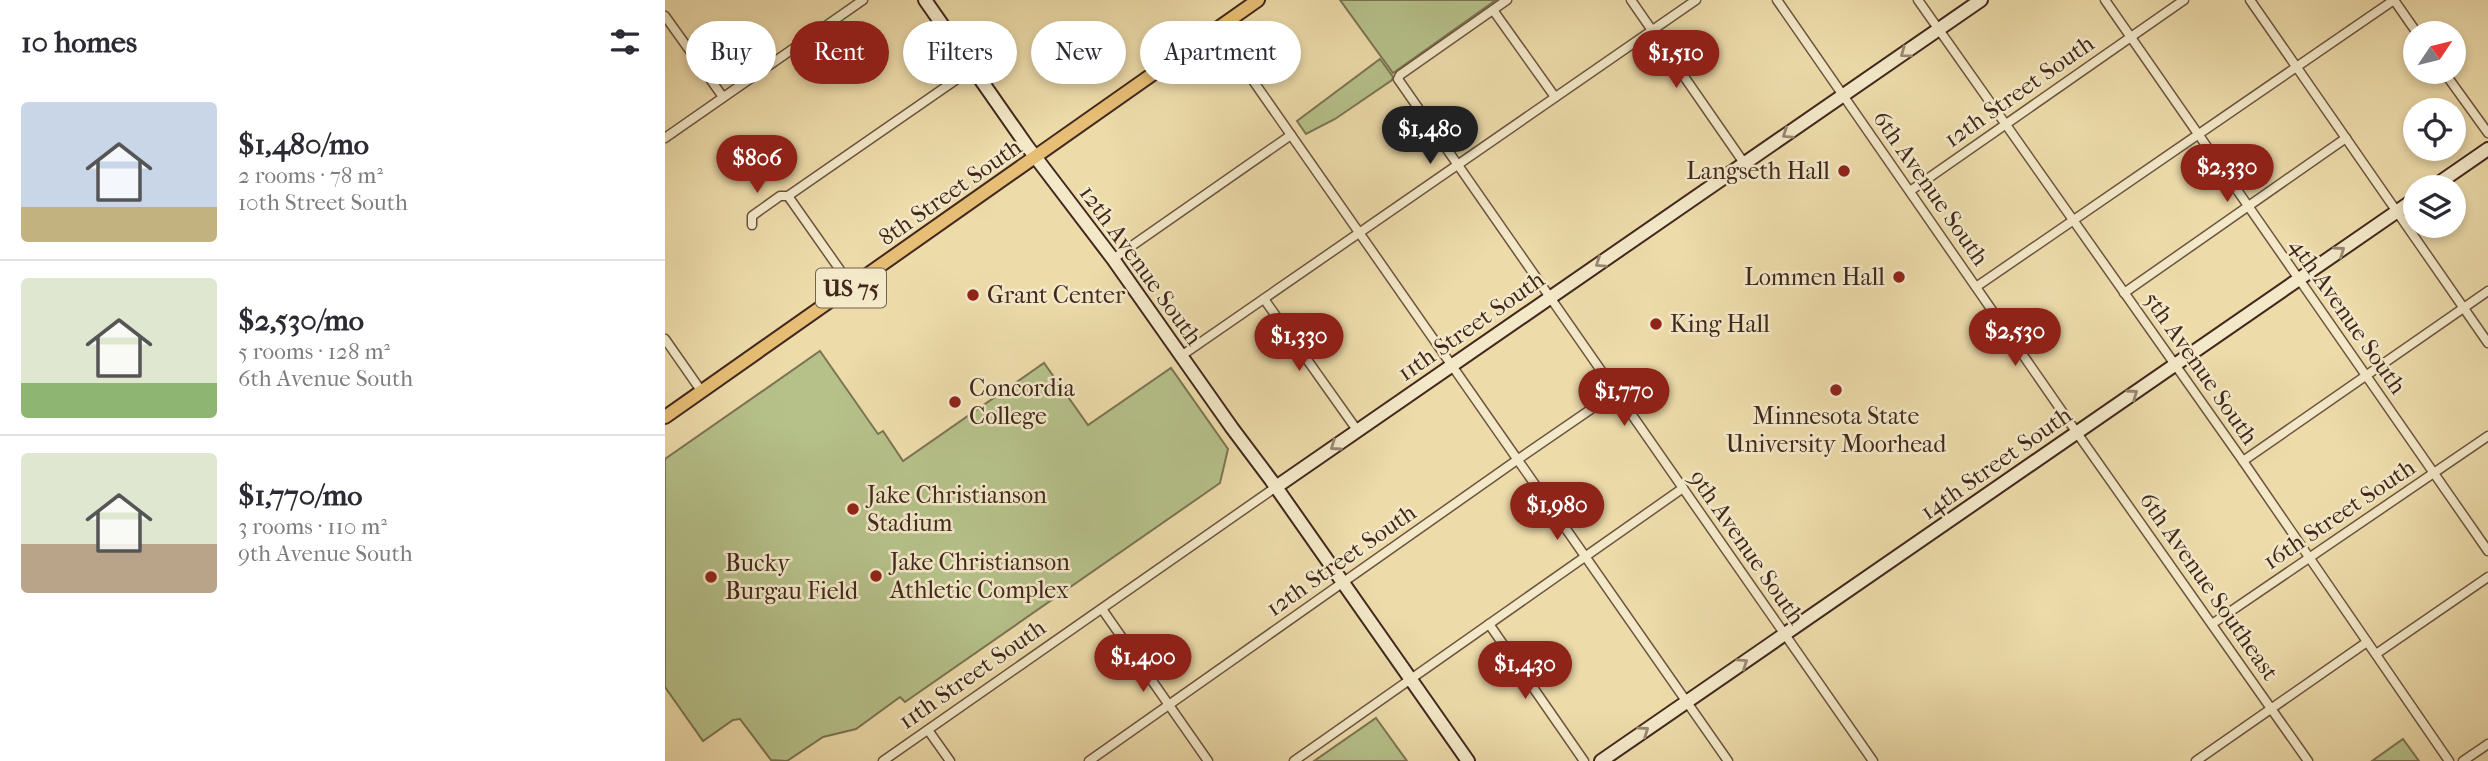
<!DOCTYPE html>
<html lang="en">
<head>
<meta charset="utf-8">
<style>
	body { margin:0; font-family:"IM FELL French Canon",serif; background:#f7f7f7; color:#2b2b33; height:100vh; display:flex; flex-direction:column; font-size:26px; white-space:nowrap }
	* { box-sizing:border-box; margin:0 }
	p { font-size:23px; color:#7c7c81 }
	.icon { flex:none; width:38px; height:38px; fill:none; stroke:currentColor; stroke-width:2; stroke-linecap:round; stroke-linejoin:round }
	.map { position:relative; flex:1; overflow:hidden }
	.panel { display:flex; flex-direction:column; background:#fff; width:665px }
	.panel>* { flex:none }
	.hud { position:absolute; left:21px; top:21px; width:665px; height:63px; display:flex; gap:14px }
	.needle { width:46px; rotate:55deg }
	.tools { position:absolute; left:1738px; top:21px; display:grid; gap:14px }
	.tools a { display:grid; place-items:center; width:63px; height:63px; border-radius:50%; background:#fff; box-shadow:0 4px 10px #0003; font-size:35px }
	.price { position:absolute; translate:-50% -60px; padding:0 16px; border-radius:24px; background:#8f2418; color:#fff; font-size:23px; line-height:46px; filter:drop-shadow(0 2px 4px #0008) }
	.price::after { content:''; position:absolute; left:50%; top:42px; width:21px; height:16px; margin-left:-10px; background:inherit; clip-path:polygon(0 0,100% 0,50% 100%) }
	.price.on { background:#222; color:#fff }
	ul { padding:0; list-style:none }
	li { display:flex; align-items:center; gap:21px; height:175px; padding:0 21px }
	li+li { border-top:2px solid #e1e1e2 }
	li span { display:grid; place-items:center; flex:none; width:196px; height:140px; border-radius:7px; color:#555 }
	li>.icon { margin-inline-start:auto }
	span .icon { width:84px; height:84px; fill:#fffc; stroke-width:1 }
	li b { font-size:30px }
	h2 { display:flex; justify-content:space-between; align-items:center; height:84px; padding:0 21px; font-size:30px }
	.tag { padding:0 24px; border-radius:32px; background:#fff; box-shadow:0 4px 10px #0003; font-size:24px; line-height:63px }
	.tag.on { background:#8f2418; color:#fff }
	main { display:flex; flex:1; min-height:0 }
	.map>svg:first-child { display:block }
</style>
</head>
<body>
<main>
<section class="panel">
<h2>10 homes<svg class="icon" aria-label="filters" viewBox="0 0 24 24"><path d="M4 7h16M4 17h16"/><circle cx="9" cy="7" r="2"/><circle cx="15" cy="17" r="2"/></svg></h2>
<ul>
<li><span style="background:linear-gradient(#c9d6e8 75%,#c2b280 0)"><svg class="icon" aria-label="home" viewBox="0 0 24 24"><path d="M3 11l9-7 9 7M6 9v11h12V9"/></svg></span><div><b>$1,480/mo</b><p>2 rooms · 78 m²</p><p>10th Street South</p></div></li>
<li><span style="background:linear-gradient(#dfe7d0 75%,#8fb573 0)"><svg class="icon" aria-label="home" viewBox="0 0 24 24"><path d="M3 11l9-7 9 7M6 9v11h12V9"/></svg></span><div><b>$2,530/mo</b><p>5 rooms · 128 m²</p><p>6th Avenue South</p></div></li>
<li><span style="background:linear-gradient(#dfe7d0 65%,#b9a48a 0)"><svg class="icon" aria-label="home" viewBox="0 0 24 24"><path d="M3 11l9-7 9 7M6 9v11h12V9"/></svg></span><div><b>$1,770/mo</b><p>3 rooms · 110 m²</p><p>9th Avenue South</p></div></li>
</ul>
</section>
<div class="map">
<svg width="1823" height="761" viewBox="0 0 1823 761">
	<rect width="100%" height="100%" fill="#eddbaa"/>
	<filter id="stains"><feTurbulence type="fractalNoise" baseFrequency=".00286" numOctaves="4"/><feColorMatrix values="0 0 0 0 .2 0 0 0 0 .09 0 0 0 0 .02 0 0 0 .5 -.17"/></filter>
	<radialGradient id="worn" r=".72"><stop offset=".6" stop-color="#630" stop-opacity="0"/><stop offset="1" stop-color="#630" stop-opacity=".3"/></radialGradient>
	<g fill="#b6c18a" stroke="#7c7454" stroke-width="2">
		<polygon points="675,0 831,0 728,73"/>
		<polygon points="715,59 728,77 727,80 670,119 641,134 632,121"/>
		<polygon points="155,351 213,434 218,431 238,461 379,363 423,425 506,368 563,449 555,483 240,702 235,697 191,729 158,737 122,761 106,760 75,719 68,720 38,741 0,687 0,459"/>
		<polygon points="711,718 742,761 649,761"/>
		<polygon points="1738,739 1754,761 1707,761"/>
	</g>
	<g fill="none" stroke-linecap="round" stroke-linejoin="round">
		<g stroke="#6c5440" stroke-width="11">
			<g id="street">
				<polyline points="842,0 735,75 733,79 1208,761"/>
				<polyline points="966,0 1079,163"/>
				<polyline points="1112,0 1412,433 1643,761"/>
				<polyline points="1253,0 1578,461 1784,761"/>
				<polyline points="1440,0 1823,551"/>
				<polyline points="1585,0 1823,343"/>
				<polyline points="1729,0 1752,33"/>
				<polyline points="828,10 890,97"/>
				<polyline points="0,16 58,97"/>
				<polyline points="552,29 1063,761"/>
				<polyline points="1779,72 1823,133"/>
				<polyline points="0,138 198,0"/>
				<polyline points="1245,191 1519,0"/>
				<polyline points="123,196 187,287"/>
				<polyline points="87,225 87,216 115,196 123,196 308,68"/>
				<polyline points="448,259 626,135"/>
				<polyline points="1311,287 1729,0"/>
				<polyline points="1459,293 1681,138"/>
				<polyline points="599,299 692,430"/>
				<polyline points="0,339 37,392"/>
				<polyline points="516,356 1031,0"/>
				<polyline points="1578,461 1823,291"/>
				<polyline points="437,609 543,761"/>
				<polyline points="824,624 919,761"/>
				<polyline points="1547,624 1823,436"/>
				<polyline points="1711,654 1823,577"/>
				<polyline points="263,730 285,761"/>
				<polyline points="218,761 611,487"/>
				<polyline points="424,761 852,460 951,392"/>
				<polyline points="629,761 1018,488"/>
				<polyline points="1531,761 1702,642"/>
				<polyline points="1798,761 1823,744"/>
			</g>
		</g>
		<g stroke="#41271d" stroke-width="16">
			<g id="secondary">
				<polyline points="260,0 362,146 448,259 567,428 606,480 803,761"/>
				<polyline points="1768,187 1823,149"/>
				<polyline points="611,487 1316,0"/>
				<polyline points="936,761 1750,199"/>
			</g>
		</g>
		<g stroke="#41271d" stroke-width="16">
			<polyline id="primary" points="0,417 593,0"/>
		</g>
		<use href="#street" stroke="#f3e8c8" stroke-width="8"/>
		<use href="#secondary" stroke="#f3e8c8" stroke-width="12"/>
		<use href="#primary" stroke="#e6be75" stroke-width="12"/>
	</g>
	<defs><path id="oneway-chevron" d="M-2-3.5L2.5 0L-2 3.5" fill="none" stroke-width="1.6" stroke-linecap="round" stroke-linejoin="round" transform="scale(1.75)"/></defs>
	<g stroke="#9a8872">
		<use href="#oneway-chevron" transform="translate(1240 53) rotate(144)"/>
		<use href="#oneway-chevron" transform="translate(1122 134) rotate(146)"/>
		<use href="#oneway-chevron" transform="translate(1675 251) rotate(-35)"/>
		<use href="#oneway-chevron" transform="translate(935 263) rotate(146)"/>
		<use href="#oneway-chevron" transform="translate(1468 394) rotate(-35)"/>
		<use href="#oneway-chevron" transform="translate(670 446) rotate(145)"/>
		<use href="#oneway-chevron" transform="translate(1078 663) rotate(-34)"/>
		<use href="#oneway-chevron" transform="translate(979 731) rotate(-35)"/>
	</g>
	<g fill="#8f2418" stroke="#f3e8c8" stroke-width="2.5">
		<circle cx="1179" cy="171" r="7"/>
		<circle cx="1234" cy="277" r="7"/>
		<circle cx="308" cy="295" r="7"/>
		<circle cx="991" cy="324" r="7"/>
		<circle cx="1171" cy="390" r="7"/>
		<circle cx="290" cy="402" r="7"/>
		<circle cx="188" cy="509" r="7"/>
		<circle cx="211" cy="576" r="7"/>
		<circle cx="46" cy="577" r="7"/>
	</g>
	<g text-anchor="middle" stroke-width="5" stroke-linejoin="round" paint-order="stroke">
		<rect fill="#f3e8c8" stroke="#766150" stroke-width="2" x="151" y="268.5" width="70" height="39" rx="5"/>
		<g font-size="23" font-weight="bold" fill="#41271d">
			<text x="186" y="296">US 75</text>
		</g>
		<g font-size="24" fill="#41271d" stroke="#f3e8c8">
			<text transform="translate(1354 91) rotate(-35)" y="8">12th Street South</text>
			<text transform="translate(1266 188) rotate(55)" y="8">6th Avenue South</text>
			<text transform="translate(285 192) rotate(-35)" y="8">8th Street South</text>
			<text transform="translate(476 265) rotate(54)" y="8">12th Avenue South</text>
			<text transform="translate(1683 316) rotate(55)" y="8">4th Avenue South</text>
			<text transform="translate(806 326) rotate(-35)" y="8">11th Street South</text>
			<text transform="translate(1536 368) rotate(55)" y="8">5th Avenue South</text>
			<text transform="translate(1331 463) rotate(-35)" y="8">14th Street South</text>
			<text transform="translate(1674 514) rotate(-34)" y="8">16th Street South</text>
			<text transform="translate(1082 547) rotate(55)" y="8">9th Avenue South</text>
			<text transform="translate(676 560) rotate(-35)" y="8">12th Street South</text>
			<text transform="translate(1544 586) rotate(55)" y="8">6th Avenue Southeast</text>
			<text transform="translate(307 674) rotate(-35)" y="8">11th Street South</text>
		</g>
		<g font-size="24" fill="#41271d" stroke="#f3e8c8" text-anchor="start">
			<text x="1165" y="179" text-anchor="end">Langseth Hall</text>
			<text x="1220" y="285" text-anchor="end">Lommen Hall</text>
			<text x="322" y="303">Grant Center</text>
			<text x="1005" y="332">King Hall</text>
			<text x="304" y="396">Concordia<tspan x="304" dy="28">College</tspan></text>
			<text x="1171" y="424" text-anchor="middle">Minnesota State<tspan x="1171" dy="28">University Moorhead</tspan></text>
			<text x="202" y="503">Jake Christianson<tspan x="202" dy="28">Stadium</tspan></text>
			<text x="225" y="570">Jake Christianson<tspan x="225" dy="28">Athletic Complex</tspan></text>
			<text x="60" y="571">Bucky<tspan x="60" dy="28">Burgau Field</tspan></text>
		</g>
	</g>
	<rect width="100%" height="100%" filter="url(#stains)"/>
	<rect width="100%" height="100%" fill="url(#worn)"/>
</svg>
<div class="tools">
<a><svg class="needle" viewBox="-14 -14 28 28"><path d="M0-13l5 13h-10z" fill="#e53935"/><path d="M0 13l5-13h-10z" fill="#7c7c81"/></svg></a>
<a><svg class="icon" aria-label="locate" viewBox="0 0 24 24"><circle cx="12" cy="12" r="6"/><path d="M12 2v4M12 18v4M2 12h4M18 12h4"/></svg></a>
<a><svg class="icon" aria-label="layers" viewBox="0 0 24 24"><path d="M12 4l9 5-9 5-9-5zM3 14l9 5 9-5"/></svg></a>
</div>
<b class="price" style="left:1011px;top:90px">$1,510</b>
<b class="price on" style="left:765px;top:166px">$1,480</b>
<b class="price" style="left:92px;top:195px">$806</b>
<b class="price" style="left:1562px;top:204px">$2,330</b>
<b class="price" style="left:1350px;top:368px">$2,530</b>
<b class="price" style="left:634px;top:373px">$1,330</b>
<b class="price" style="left:959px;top:428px">$1,770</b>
<b class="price" style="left:892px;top:542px">$1,980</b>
<b class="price" style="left:478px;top:694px">$1,400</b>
<b class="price" style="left:860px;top:701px">$1,430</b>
<div class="hud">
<a class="tag">Buy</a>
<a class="tag on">Rent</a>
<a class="tag">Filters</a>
<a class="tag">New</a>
<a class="tag">Apartment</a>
</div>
</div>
</main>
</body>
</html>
